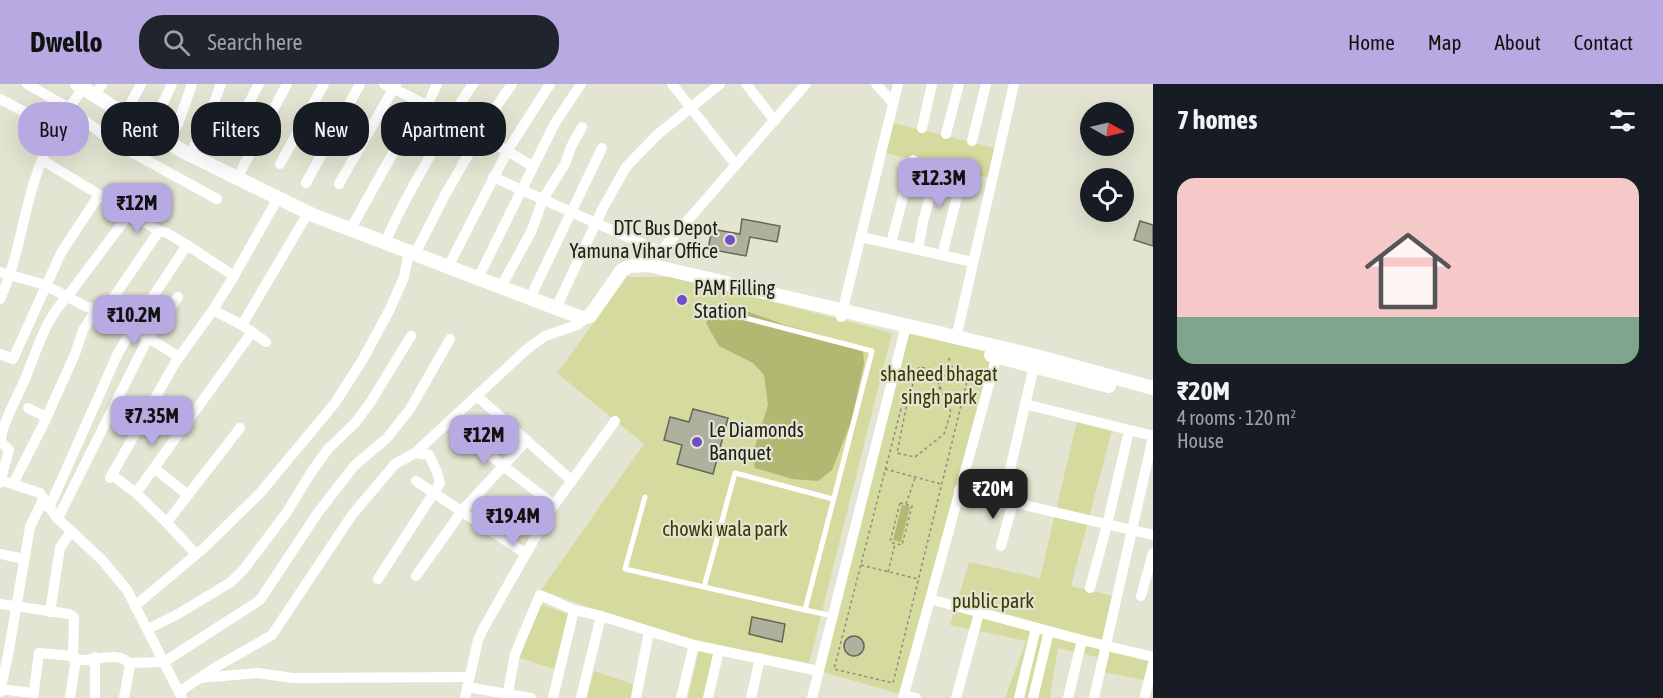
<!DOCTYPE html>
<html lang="en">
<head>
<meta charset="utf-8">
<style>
	body { margin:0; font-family:"Asap Condensed",sans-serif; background:#20242c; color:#f1f3f6; height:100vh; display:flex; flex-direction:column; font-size:22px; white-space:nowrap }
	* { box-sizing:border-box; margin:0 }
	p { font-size:20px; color:#9ea1a6 }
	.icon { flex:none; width:33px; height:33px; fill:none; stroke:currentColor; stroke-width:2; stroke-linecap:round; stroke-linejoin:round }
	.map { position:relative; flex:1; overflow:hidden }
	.sheet { display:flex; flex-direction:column; background:#171b24; width:510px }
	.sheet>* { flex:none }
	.banner { position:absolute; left:18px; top:18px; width:570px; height:54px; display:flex; gap:12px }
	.needle { width:39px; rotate:98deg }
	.fabs { position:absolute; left:1080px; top:18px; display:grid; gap:12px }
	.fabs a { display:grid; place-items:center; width:54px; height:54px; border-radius:50%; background:#171b24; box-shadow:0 6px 24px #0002; font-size:30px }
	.price { position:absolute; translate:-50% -51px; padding:0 14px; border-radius:12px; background:#b7a9e1; color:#111; font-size:20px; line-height:39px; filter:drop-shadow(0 2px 3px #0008) }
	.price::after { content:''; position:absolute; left:50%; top:36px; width:18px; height:14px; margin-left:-9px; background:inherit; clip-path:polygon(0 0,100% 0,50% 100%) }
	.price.on { background:#222; color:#fff }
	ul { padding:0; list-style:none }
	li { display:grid; align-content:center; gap:12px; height:318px; padding:0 24px }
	li span { display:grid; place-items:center; height:186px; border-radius:18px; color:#555 }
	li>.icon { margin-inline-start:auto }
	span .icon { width:108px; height:108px; fill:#fffc; stroke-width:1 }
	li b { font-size:26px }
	h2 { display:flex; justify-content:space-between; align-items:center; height:72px; padding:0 24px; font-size:26px }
	.chip { padding:0 21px; border-radius:24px; background:#171b24; box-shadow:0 6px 24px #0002; font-size:21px; line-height:54px }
	.chip.on { background:#b7a9e1; color:#111 }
	header { display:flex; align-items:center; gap:36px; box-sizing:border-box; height:84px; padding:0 30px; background:#b7a9e1; color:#111 }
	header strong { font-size:28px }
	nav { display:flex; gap:33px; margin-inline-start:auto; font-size:21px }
	.search { width:420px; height:54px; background:#20242c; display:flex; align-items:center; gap:15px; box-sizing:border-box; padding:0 21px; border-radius:24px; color:#9ea1a6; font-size:22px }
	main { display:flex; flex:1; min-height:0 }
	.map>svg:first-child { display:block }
</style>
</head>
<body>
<header>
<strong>Dwello</strong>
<div class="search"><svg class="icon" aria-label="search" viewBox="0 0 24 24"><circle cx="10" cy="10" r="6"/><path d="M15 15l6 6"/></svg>Search here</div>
<nav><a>Home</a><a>Map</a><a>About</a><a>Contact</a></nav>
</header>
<main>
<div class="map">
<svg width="1153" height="614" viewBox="0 0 1153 614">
	<rect width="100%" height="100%" fill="#e3e5d2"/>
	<g fill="#d5db9e">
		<polygon points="889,38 999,65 993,95 882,68"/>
		<polygon points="627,193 677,193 892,249 809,579 668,552 541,506 644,360 557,289"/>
		<polygon points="906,244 998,263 904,611 819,587"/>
		<polygon points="1077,337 1112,346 1071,502 1117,513 1105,563 1153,578 1149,597 1098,587 1101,574 1058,564 1050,614 1005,614 1026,557 950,541 969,478 1040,494"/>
		<polygon points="539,520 569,530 554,585 520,574"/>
		<polygon points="699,566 717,571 706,614 688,614"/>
		<polygon points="594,587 633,600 631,614 587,614"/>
	</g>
	<g fill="#b2b872">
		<polygon points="732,222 785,241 842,257 863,267 864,280 851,338 832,386 818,397 792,395 755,384 752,371 768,321 764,291 753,279 719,262 706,239 712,224"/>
		<polygon points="902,421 910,423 901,458 893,456"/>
	</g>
	<g fill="#afb19f" stroke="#656757" stroke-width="1.5">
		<polygon points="742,135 780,142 777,158 750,153 746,172 708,165 712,145 740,150"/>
		<polygon points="1140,137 1153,141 1153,162 1134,156"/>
		<polygon points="693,325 728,334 713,390 677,380 682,361 664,356 670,333 689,338"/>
		<polygon points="752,533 785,540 782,558 749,550"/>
		<circle cx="854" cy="562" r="10"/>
	</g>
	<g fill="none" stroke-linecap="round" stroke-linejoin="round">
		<g stroke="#8c8d80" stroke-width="1.5" stroke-dasharray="3 3" stroke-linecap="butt">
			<polyline points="939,305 948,281 950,271"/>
			<polyline points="904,313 834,585 893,599 969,289 948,281"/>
			<polyline points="905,313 908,314 897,369 915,373 944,350 951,328 932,285 919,283 908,314"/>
			<polyline points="885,385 941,400"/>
			<polygon points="900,419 912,422 902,461 890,458"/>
			<polyline points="906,420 915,394"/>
			<polyline points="861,481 918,495"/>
			<polyline points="888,488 895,460"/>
		</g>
		<g stroke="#fff" stroke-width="5">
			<polyline points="645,413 625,485 805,526 872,267 703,223"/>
			<polyline points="704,503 735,389 833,415"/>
			<polyline points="805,526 833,532"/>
		</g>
		<g stroke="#fff" stroke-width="10">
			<polyline points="27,0 69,24 111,57 217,115"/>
			<path d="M 384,0 L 451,33 C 430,75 403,115 385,159"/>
			<polyline points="473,0 451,33 532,82"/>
			<polyline points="672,0 736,81"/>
			<polyline points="746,0 775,37"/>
			<polyline points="876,0 893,19"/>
			<polyline points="95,11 102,0"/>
			<polyline points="0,15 56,44"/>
			<polyline points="427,22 437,0"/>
			<polyline points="125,30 141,0"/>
			<polyline points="922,44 932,0"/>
			<polyline points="150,46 172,0"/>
			<polyline points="946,50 959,0"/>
			<polyline points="230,54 259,0"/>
			<polyline points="167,57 178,40 192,0"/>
			<polyline points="972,57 986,0"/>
			<polyline points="190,70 207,37 221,0"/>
			<polyline points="42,76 103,113"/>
			<polyline points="280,80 324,0"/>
			<polyline points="493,93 661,168"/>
			<polyline points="237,94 287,0"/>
			<polyline points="306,99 360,0"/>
			<polyline points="339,100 396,0"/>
			<polyline points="350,146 421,19"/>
			<polyline points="861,153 973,178"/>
			<polyline points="891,159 913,76"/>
			<polyline points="918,166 923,138 938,82"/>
			<polyline points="415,170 445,111 494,26 512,0"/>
			<polyline points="942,171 964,86"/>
			<polyline points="649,181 806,0"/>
			<polyline points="448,183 509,64 550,0"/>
			<polyline points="0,188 45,201 87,223 97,225 83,246 75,270 44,339 13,400"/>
			<polyline points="478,194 555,39 581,0"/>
			<polyline points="501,203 532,146 543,115 565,80 571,63 582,43"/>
			<polyline points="530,214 602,64"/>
			<path d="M 0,215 C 20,173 23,124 40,81 C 50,52 66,28 83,4"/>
			<polyline points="556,224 603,124 626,83 657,51 720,0"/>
			<polyline points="97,225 105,226 159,147 167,149 187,161"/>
			<polyline points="104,226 179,273"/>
			<polyline points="213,226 242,241 266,258"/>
			<polyline points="841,233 898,0"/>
			<polyline points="242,241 308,129"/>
			<polyline points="956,254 1014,0"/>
			<polyline points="0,270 13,275 61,169 97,114 103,113 159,147"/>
			<polyline points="477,312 572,397"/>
			<polyline points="1025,320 1153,352"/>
			<polyline points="28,324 46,333"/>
			<polyline points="453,334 487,369 554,421"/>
			<polyline points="154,384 188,411"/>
			<polyline points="112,391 136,409"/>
			<polyline points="110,394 175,279 213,226 234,192"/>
			<polyline points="416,397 526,470"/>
			<polyline points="6,398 40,409 56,433 102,476 127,506 182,614"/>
			<path d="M 0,399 L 9,366 L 1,358 C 0,342 21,307 27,290 C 38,263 46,234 67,213 L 130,129"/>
			<polyline points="959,406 1153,451"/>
			<polyline points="1003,416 1034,282"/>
			<polyline points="49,424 118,269 150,217 187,161 234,192 278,114"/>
			<polyline points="58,434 148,254 178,213"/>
			<polyline points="167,438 240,344"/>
			<polyline points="1001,462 1013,418"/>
			<polyline points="0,470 24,475"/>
			<polyline points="196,470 165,437 136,409 252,248"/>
			<polyline points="416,492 462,427 527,356"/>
			<polyline points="378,495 440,399 437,388 429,371 415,369 527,265 545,252 577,241 585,235"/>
			<polyline points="1090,504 1107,441 1128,351"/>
			<polyline points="1141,512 1153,469"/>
			<polyline points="930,515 1082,556"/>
			<path d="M 0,520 L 69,530 L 74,533 L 73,574 C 88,582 119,563 130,581 L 124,614"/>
			<polyline points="135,522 205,463 260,409 335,319 363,275 389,227 404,193 409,168"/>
			<polyline points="50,528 60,464 71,447"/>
			<polyline points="148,545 178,530 231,498 244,485 287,428 310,390 328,365 355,339 370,319 411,252"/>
			<polyline points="694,561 819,587"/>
			<polyline points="95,573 95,614"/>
			<polyline points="128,579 164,578 260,516 317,430 354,382 387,354 410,325 450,255"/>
			<polyline points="199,594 258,589 293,594 469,593"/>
			<polyline points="467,603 531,614"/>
			<polyline points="0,605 33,609"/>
			<polyline points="0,608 8,571 30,443 43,416"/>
			<polyline points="179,608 216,583 272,551 352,431 395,380 415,369"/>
			<polyline points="904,611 916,614"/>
			<polyline points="1145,611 1153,580"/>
			<polyline points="33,614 39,569 73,572"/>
			<polyline points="70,614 76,575"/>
			<polyline points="465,614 478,556 483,545 552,424 615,337"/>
			<polyline points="507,614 515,570 540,511 574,526"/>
			<polyline points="553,614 574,526 601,532 694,561 681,614"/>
			<polyline points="581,614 601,532"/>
			<polyline points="636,614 649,548"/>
			<polyline points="708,614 719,566"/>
			<polyline points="751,614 760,574"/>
			<polyline points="812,614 906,242"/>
			<polyline points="903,614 998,267"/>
			<polyline points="956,614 979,529"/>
			<polyline points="1019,614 1036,544"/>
			<polyline points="1033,614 1049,547"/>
			<polyline points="1068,614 1082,556 1153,573"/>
			<polyline points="1094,614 1153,353"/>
		</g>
		<g stroke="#fff" stroke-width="14">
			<polyline points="77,0 184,68 313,131 582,234 590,232 622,186 630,182 649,181 1036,272 1153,304"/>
			<polyline points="991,271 1109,302"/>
		</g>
	</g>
	<g fill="#714ec7" stroke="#e3e5d2" stroke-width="2">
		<circle cx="730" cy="156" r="6"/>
		<circle cx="682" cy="216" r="6"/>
		<circle cx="697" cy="358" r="6"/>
	</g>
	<g text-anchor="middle" stroke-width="4.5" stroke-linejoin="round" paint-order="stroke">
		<g font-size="20" fill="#20201a" stroke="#e3e5d2" text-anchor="start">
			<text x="718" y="151" text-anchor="end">DTC Bus Depot<tspan x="718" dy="23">Yamuna Vihar Office</tspan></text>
			<text x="694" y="211">PAM Filling<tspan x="694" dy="23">Station</tspan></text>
			<text x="709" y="353">Le Diamonds<tspan x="709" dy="23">Banquet</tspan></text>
		</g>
		<g font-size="20" fill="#393b02" stroke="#e3e5d2">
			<text x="939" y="297">shaheed bhagat<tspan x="939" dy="23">singh park</tspan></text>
			<text x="725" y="452">chowki wala park</text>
			<text x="993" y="524">public park</text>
		</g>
	</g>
</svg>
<div class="fabs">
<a><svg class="needle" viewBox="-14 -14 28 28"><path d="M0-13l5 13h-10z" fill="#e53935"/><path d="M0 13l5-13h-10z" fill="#9ea1a6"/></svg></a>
<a><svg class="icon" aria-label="locate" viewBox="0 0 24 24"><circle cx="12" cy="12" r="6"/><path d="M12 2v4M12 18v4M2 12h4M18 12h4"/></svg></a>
</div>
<b class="price" style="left:939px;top:125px">₹12.3M</b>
<b class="price" style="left:137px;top:150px">₹12M</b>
<b class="price" style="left:134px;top:262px">₹10.2M</b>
<b class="price" style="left:152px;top:363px">₹7.35M</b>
<b class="price" style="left:484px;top:382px">₹12M</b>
<b class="price on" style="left:993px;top:436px">₹20M</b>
<b class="price" style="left:513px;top:463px">₹19.4M</b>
<div class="banner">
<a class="chip on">Buy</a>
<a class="chip">Rent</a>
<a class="chip">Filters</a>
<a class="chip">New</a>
<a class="chip">Apartment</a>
</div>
</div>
<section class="sheet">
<h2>7 homes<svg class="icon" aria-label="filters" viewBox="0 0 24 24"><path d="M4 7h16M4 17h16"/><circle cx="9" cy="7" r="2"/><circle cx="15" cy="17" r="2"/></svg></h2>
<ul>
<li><span style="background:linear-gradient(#f6c9c9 75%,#7fa58c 0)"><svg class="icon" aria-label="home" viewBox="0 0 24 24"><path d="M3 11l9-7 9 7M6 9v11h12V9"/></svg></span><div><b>₹20M</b><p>4 rooms · 120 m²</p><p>House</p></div></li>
</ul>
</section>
</main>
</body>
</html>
